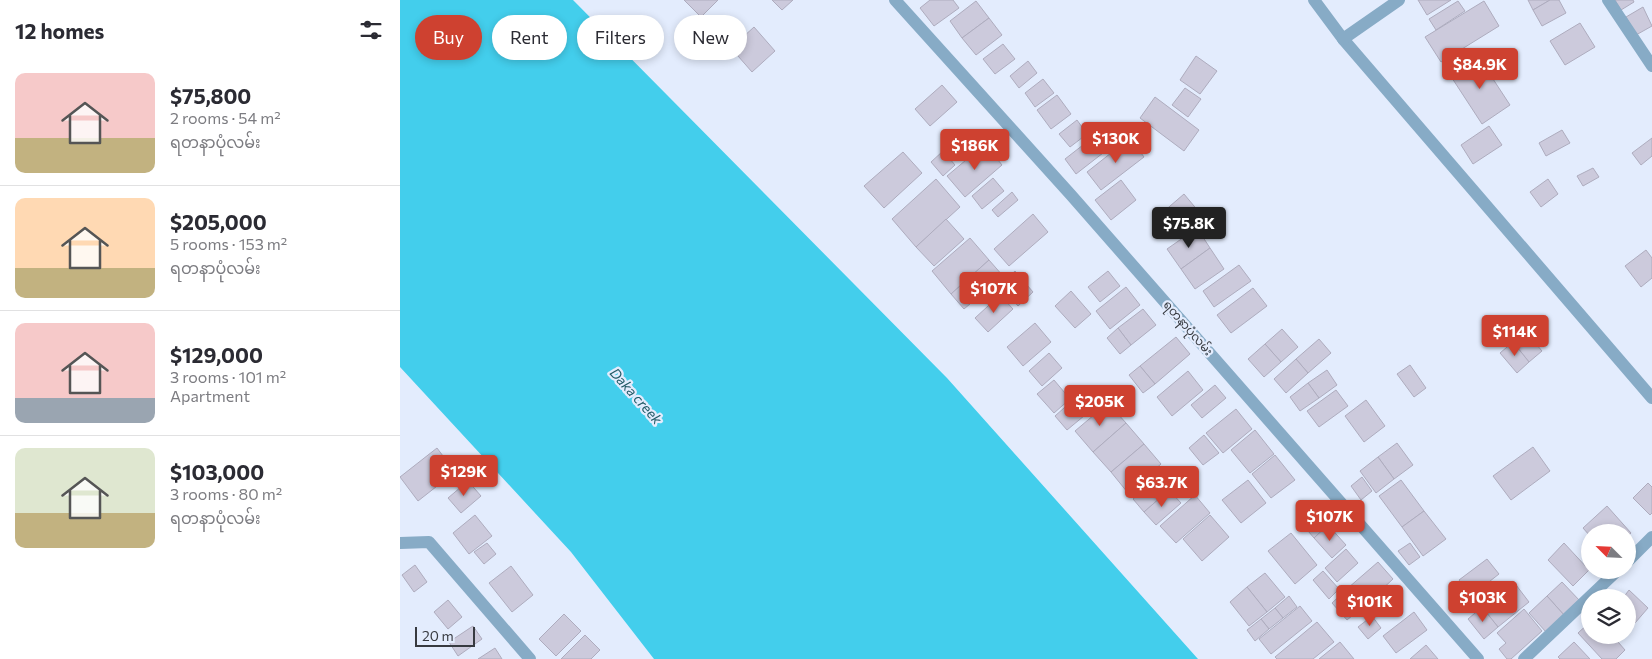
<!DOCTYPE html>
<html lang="en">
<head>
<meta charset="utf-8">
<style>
	body { margin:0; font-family:Commissioner,"Noto Sans Myanmar",sans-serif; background:#f2f2f3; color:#2b2b33; height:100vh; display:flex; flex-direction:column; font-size:19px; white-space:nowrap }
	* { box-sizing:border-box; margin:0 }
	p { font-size:16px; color:#7c7c81 }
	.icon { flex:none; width:28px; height:28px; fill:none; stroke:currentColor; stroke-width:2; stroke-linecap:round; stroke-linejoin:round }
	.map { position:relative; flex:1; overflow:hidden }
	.drawer { display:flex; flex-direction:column; background:#fff; width:400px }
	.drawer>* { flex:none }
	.guide { position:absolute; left:15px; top:15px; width:475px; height:45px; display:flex; gap:10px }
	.needle { width:32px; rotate:294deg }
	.controls { position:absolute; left:1181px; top:524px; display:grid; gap:10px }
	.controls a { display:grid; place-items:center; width:55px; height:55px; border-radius:50%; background:#fff; box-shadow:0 2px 8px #0003; font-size:25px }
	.scale { position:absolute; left:15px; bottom:12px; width:60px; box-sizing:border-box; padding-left:5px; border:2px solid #373a40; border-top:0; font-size:14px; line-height:18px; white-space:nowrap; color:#373a40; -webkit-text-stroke:4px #e3ecfd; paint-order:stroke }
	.price { position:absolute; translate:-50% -42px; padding:0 11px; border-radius:5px; background:#ce4130; color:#fff; font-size:16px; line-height:32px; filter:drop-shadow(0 1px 2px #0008) }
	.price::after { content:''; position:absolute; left:50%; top:30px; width:15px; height:11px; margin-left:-8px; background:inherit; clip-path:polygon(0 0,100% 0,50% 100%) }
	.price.selected { background:#222; color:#fff }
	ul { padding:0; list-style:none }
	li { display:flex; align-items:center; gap:15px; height:125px; padding:0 15px }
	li+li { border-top:1px solid #e1e1e2 }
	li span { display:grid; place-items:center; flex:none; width:140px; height:100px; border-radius:10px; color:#555 }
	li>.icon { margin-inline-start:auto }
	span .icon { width:60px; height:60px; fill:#fffc; stroke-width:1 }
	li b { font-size:21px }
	h2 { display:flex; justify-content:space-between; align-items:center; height:60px; padding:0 15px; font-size:21px }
	.pill { padding:0 18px; border-radius:22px; background:#fff; box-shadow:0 2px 8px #0003; font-size:18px; line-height:45px }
	.pill.selected { background:#ce4130; color:#fff }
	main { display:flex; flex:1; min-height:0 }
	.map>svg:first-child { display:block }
</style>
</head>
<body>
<main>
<section class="drawer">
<h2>12 homes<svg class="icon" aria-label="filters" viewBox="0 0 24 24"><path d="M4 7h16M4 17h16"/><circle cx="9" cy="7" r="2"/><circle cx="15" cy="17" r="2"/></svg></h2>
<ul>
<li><span style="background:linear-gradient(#f6c9c9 65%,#c2b280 0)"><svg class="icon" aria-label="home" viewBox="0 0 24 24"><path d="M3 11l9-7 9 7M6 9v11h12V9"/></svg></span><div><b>$75,800</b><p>2 rooms · 54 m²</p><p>ရတနာပုံလမ်း</p></div></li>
<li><span style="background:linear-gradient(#ffd9b3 70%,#c2b280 0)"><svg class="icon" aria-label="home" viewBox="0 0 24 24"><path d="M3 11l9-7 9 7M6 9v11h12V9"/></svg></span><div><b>$205,000</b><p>5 rooms · 153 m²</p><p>ရတနာပုံလမ်း</p></div></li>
<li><span style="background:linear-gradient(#f6c9c9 75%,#9aa5b1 0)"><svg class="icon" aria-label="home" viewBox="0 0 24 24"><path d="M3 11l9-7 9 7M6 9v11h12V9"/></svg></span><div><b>$129,000</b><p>3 rooms · 101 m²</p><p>Apartment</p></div></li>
<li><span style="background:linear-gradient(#dfe7d0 65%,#c2b280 0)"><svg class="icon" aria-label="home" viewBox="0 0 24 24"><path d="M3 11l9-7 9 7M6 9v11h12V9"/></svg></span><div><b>$103,000</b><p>3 rooms · 80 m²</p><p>ရတနာပုံလမ်း</p></div></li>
</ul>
</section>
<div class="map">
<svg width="1252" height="659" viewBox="0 0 1252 659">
	<rect width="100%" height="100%" fill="#e3ecfd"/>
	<polygon fill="#43ceec" points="0,0 173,0 547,378 798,659 254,659 171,552 0,367"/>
	<g fill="#cccadc" stroke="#aeacbe">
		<polygon points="284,0 318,0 301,17"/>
		<polygon points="372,0 393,0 382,10"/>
		<polygon points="530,0 553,0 559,8 534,26 520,8"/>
		<polygon points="1018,0 1051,0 1027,15"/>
		<polygon points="1128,0 1150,0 1133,10"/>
		<polygon points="1150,0 1159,0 1166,13 1142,26 1133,10"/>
		<polygon points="1215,0 1233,0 1234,2 1221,10"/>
		<polygon points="576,1 589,18 562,38 550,21"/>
		<polygon points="1058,1 1065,11 1036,30 1029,19"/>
		<polygon points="1084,1 1099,26 1041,62 1025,37"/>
		<polygon points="1243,7 1252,26 1236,35 1226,17"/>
		<polygon points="589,18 602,35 576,55 562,38"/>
		<polygon points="1180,23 1195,47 1165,65 1150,41"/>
		<polygon points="354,27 375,51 352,72 331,48"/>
		<polygon points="603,44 615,59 595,74 583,59"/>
		<polygon points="796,56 817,71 800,94 780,80"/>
		<polygon points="1078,56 1110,105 1082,124 1050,75"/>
		<polygon points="628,61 637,73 619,88 610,76"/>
		<polygon points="643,79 654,93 635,107 625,93"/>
		<polygon points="542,85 557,102 530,126 515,109"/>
		<polygon points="785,88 801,99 788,117 772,105"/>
		<polygon points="657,95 671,114 651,129 637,110"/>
		<polygon points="755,97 799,130 784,151 740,118"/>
		<polygon points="677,120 687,134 670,147 659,134"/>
		<polygon points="1089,126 1102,145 1073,164 1061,145"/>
		<polygon points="1162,130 1170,143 1146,156 1139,143"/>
		<polygon points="692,138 703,153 676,174 665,159"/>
		<polygon points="730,138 744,157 701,190 687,172"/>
		<polygon points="1252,138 1252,156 1241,165 1232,153"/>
		<polygon points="585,144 602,165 565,197 547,176"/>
		<polygon points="543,151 555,165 543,176 531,162"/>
		<polygon points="503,152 522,173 484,208 464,186"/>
		<polygon points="1193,168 1199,177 1183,186 1177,176"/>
		<polygon points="593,178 604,191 582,209 572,196"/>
		<polygon points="536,179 560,207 516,247 492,219"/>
		<polygon points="1148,179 1158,194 1141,207 1130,192"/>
		<polygon points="721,180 736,200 711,220 695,200"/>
		<polygon points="612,192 618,200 598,217 592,210"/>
		<polygon points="784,194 799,212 770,237 755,219"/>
		<polygon points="633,214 648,232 609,266 594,249"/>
		<polygon points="546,219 564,239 534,266 516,247"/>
		<polygon points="797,228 810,248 781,269 767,249"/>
		<polygon points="570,238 589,260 551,294 532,271"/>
		<polygon points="810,248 824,269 795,289 781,269"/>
		<polygon points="1246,250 1252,258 1252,278 1241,287 1225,266"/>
		<polygon points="589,260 603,276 564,309 551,294"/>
		<polygon points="839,265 851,281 814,307 803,291"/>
		<polygon points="615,271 633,292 618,306 600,285"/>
		<polygon points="708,271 720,286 700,302 688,287"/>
		<polygon points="726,287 740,305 710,329 696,311"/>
		<polygon points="853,288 867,306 831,333 817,315"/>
		<polygon points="671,291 691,314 675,328 655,306"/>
		<polygon points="600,295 613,309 588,332 575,318"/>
		<polygon points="743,309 756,325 731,345 718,328"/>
		<polygon points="635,323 651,342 623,366 607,347"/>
		<polygon points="718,328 731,345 720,354 707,338"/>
		<polygon points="882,329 898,347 881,362 865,344"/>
		<polygon points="1125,331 1142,351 1129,362 1113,342"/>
		<polygon points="776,337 790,354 755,384 740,366"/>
		<polygon points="919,339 931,353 908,373 896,359"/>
		<polygon points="1113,342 1129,362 1117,373 1100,353"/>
		<polygon points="865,344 881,362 864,377 848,359"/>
		<polygon points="649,353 662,368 642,386 629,371"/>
		<polygon points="896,359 908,373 886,393 874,379"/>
		<polygon points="1010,365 1026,388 1014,397 997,374"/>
		<polygon points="740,366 755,384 743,393 729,375"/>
		<polygon points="927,370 937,385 919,398 908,383"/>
		<polygon points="788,371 803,390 772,416 757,397"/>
		<polygon points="654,380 670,399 654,413 637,394"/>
		<polygon points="908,383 919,398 900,411 890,397"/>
		<polygon points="815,385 826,398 802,418 791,405"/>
		<polygon points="936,390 948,406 919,427 907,411"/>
		<polygon points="683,391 696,406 667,430 655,416"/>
		<polygon points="966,400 985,426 964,442 945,416"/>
		<polygon points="708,403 726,423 693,452 675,431"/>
		<polygon points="836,409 852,429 823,453 806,433"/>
		<polygon points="726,423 744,444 711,472 693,452"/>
		<polygon points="855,430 874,454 850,473 831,450"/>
		<polygon points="804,435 819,453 803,465 789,448"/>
		<polygon points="997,443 1013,465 994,479 978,457"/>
		<polygon points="744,444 761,464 728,493 711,472"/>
		<polygon points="1133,447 1150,471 1111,500 1093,476"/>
		<polygon points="37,448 55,472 18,501 0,477"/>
		<polygon points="875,455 895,480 871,498 852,474"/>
		<polygon points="978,457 994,479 976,493 960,471"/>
		<polygon points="758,477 769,490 744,512 733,499"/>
		<polygon points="962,477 972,491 961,500 951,486"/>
		<polygon points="848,480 866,503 841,523 822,500"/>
		<polygon points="1001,480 1024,511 1002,527 979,496"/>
		<polygon points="68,481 81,496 61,513 48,498"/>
		<polygon points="1248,483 1252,487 1252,513 1250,515 1233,498"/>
		<polygon points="769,490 781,503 756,525 744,512"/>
		<polygon points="795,495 810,513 776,543 760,526"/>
		<polygon points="911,505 928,525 914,538 897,518"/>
		<polygon points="1207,506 1231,533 1228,536 1228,532 1190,532 1190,536 1183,528"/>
		<polygon points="1024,511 1046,539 1023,556 1002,527"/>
		<polygon points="75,515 92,536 69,554 53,533"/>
		<polygon points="810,515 829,537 802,561 783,539"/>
		<polygon points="928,525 946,545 932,558 914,538"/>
		<polygon points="891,533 917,565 895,584 868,551"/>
		<polygon points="87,543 96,554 84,564 74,552"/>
		<polygon points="1010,543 1020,557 1009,565 998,551"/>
		<polygon points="1164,543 1189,570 1173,586 1148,560"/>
		<polygon points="946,549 958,563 937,582 925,568"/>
		<polygon points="1087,559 1099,574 1071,596 1059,580"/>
		<polygon points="978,562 993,579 964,606 948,588"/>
		<polygon points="15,565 27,582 14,592 2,575"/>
		<polygon points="111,566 133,595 112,612 89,583"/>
		<polygon points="923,571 939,589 929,599 913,580"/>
		<polygon points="865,573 885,597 867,612 847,587"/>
		<polygon points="1113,581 1129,602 1098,627 1082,607"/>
		<polygon points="1162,582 1180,601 1164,615 1147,596"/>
		<polygon points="847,587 867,612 849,626 830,602"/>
		<polygon points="948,588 964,606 947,620 932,603"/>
		<polygon points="1229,590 1248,608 1235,623 1228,616 1228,598 1223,598"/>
		<polygon points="889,596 897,607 883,618 875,608"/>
		<polygon points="1147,596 1164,615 1146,632 1129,613"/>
		<polygon points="48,600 62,617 48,629 34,612"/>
		<polygon points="900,606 912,621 871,654 859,639"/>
		<polygon points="1082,607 1098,627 1084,639 1068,619"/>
		<polygon points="875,608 883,618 869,629 861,619"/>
		<polygon points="1124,609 1142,631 1111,659 1107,659 1099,649 1106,643 1097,633"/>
		<polygon points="1014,612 1027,630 996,653 983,636"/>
		<polygon points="164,614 181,631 156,656 139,639"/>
		<polygon points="972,616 981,628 968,639 958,627"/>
		<polygon points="861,619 869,629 855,641 847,630"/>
		<polygon points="917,622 934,642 913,659 877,659 875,657"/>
		<polygon points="1190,622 1190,635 1212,635 1225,650 1216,659 1202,659 1178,633"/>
		<polygon points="73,626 82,639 58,656 49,642"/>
		<polygon points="185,635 200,650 191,659 161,659"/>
		<polygon points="940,642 954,659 919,659"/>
		<polygon points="1174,642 1190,659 1160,659 1158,657"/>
		<polygon points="1026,645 1038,659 1010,659"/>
		<polygon points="95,648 102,659 78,659"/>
	</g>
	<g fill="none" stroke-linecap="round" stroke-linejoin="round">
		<g stroke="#87abc6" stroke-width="12">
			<polyline points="495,0 671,195 1078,659"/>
			<polyline points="914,0 943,39 1252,398"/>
			<polyline points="1208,0 1252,66"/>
			<polyline points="943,39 999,0"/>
			<polyline points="0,543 29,542 130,659"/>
			<polyline points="1228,561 1252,537"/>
			<polyline points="1124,659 1218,570"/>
		</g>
	</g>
	<g text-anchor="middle" stroke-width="4.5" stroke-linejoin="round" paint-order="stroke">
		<g font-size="12" fill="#373a40" stroke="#e3ecfd">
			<text transform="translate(788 328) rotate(49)" y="4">ရတနာပုံလမ်း</text>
		</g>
		<g font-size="14" font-style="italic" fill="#225a66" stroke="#e3ecfd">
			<text transform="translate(236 396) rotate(48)" y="5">Daka creek</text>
		</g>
	</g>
</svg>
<div class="controls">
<a><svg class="needle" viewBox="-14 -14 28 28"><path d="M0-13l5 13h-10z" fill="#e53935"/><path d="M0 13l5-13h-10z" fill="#7c7c81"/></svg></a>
<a><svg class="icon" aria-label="layers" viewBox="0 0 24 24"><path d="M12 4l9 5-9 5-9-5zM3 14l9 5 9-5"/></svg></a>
</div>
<div class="scale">20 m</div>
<b class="price" style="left:1080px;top:90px">$84.9K</b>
<b class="price" style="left:716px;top:164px">$130K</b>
<b class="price" style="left:575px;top:171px">$186K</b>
<b class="price selected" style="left:789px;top:249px">$75.8K</b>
<b class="price" style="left:594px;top:314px">$107K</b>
<b class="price" style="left:1115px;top:357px">$114K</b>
<b class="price" style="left:700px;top:427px">$205K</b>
<b class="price" style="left:64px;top:497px">$129K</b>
<b class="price" style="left:762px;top:508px">$63.7K</b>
<b class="price" style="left:930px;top:542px">$107K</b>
<b class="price" style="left:1083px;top:623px">$103K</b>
<b class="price" style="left:970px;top:627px">$101K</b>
<div class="guide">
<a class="pill selected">Buy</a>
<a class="pill">Rent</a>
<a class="pill">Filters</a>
<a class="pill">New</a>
</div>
</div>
</main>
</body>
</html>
